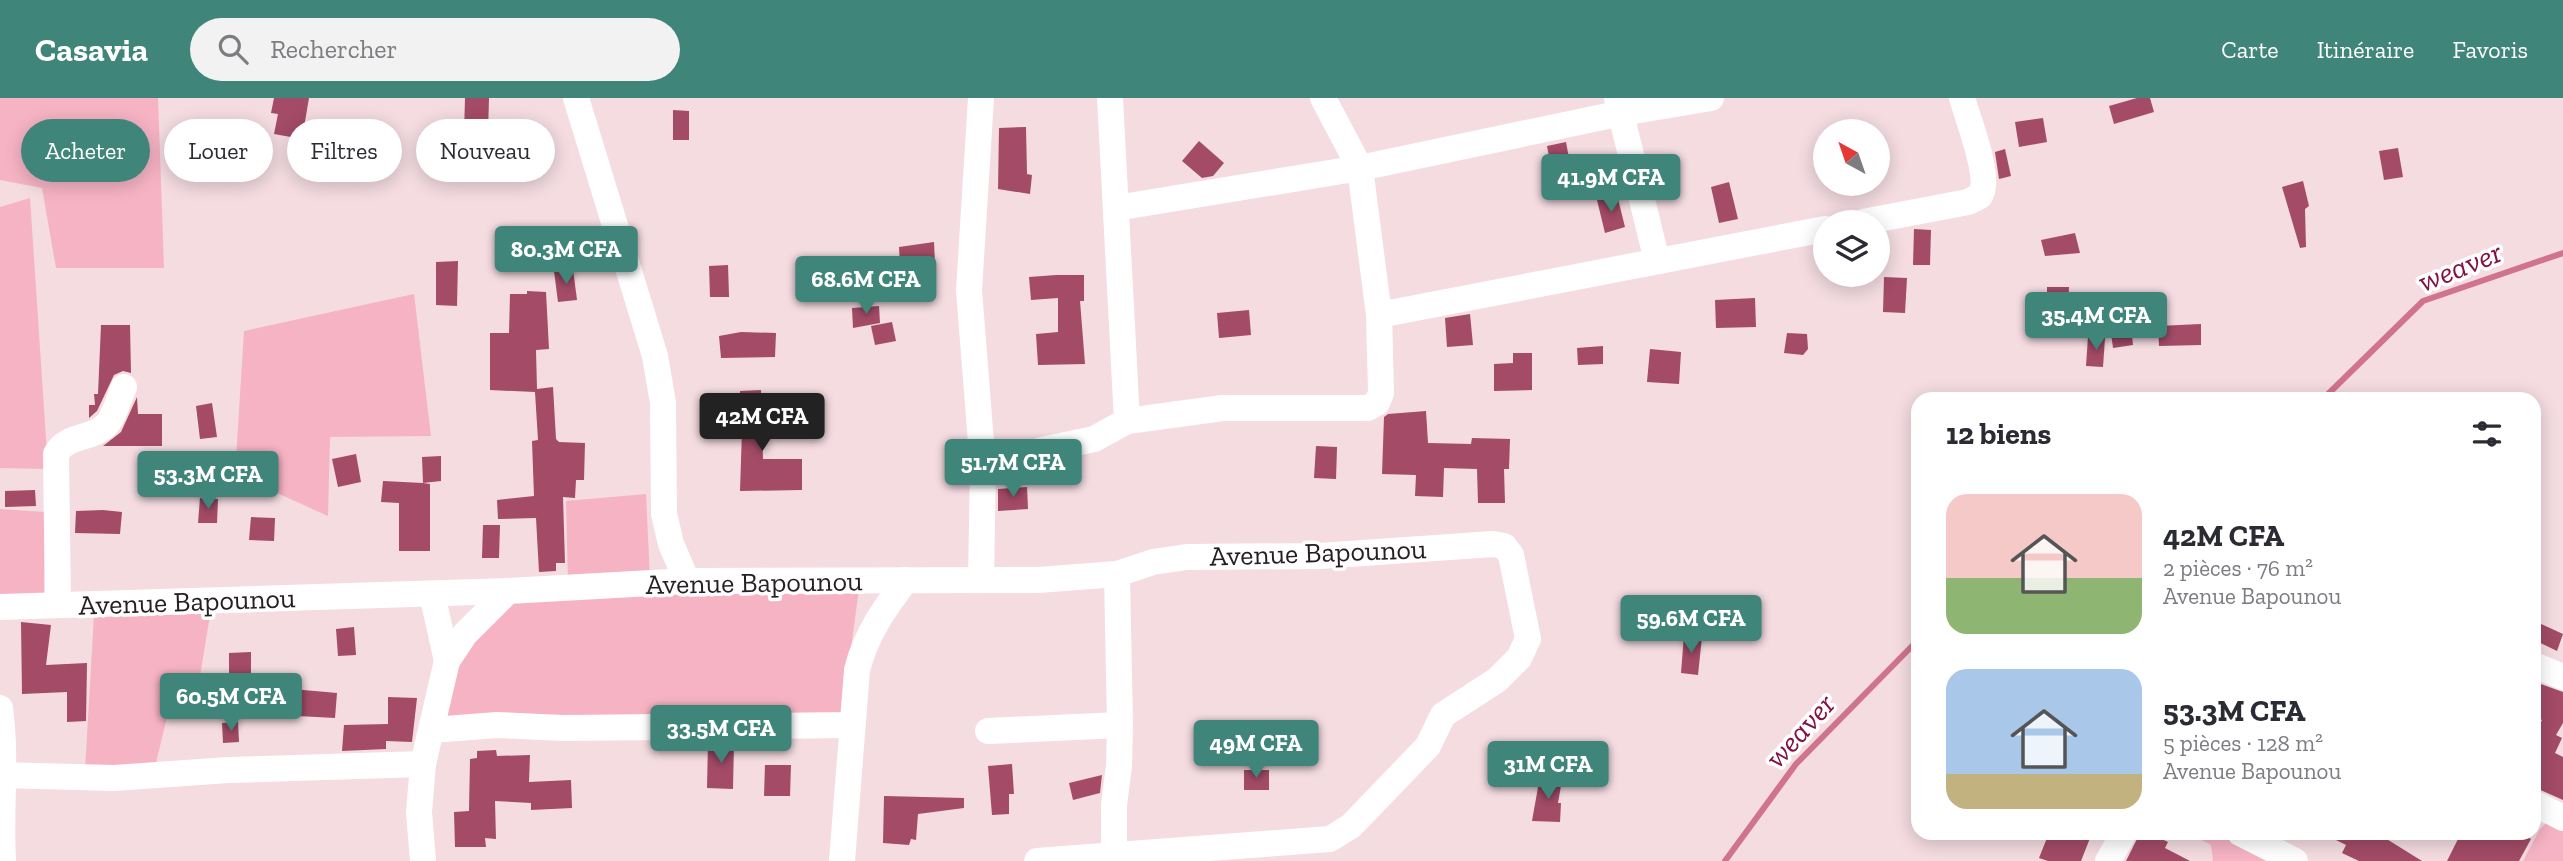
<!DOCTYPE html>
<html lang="fr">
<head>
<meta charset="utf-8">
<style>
	body { margin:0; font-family:"Zilla Slab",serif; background:#f2f2f3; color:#2b2b33; height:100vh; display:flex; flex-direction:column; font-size:26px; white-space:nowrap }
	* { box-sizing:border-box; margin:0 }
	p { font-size:23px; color:#7c7c81 }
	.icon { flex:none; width:38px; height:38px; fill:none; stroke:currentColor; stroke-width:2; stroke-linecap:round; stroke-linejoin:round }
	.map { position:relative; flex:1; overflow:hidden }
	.details { position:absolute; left:1911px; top:294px; width:630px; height:448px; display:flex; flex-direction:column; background:#fff; border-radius:21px; box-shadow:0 4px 18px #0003 }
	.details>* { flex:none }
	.banner { position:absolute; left:21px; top:21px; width:665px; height:63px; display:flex; gap:14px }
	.needle { width:46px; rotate:320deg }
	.tools { position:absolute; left:1813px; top:21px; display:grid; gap:14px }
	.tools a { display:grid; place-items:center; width:77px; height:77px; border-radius:50%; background:#fff; box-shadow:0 4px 18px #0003; font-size:35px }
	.price { position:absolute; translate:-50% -60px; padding:0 16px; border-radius:7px; background:#40857a; color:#fff; font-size:23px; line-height:46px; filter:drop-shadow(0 2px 4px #0008) }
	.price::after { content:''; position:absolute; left:50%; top:42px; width:21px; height:16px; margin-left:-10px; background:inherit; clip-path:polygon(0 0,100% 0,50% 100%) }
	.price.selected { background:#222; color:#fff }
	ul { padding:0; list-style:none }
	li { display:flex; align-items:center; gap:21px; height:175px; padding:0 35px }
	li span { display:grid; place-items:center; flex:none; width:196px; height:140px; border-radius:21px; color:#555 }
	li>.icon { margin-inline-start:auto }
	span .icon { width:84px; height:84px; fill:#fffc; stroke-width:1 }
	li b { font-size:30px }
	h2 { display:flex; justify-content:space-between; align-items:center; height:84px; padding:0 35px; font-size:30px }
	.chip { padding:0 24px; border-radius:32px; background:#fff; box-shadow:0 4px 18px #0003; font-size:24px; line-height:63px }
	.chip.selected { background:#40857a; color:#fff }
	header { display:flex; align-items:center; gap:42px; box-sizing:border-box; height:98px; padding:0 35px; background:#40857a; color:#fff }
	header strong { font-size:33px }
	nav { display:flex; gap:38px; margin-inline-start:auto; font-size:24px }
	.search { width:490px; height:63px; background:#f2f2f3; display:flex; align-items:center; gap:18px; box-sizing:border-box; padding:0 24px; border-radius:38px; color:#7c7c81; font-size:26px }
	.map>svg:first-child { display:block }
</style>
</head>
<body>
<header>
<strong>Casavia</strong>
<div class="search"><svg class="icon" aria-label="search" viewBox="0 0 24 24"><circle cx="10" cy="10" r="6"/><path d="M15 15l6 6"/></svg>Rechercher</div>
<nav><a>Carte</a><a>Itinéraire</a><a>Favoris</a></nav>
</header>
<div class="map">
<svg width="2563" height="763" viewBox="0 0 2563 763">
	<rect width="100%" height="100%" fill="#f4dce1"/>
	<g fill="#f6b3c4">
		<polygon points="0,0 158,0 164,170 56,170 42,90 0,82"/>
		<polygon points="30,100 48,371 0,370 0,109"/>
		<polygon points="414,196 431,338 330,339 328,418 235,376 244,233"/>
		<polygon points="646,396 650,481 568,485 566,403"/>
		<polygon points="0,411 45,414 44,497 0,501"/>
		<polygon points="859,490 842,620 442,624 462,549 511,500"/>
		<polygon points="211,511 194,615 168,615 154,673 85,672 94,517"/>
		<polygon points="2550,721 2563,727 2563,763 2523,763 2540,731"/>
		<polygon points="2188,735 2224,735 2280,763 2213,763 2211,747"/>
	</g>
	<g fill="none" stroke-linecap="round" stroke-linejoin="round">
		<g stroke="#d0738e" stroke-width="6">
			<polyline points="2323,301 2423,203 2563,155"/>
			<polyline points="1725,763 1796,666 1918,542"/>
		</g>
	</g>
	<g fill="#a34b67">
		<polygon points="274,0 309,0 302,41 274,36 278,16 271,15"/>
		<polygon points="465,0 489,0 488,36 464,36"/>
		<polygon points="2137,0 2150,0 2154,14 2114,26 2109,8"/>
		<polygon points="673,12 689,13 689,42 673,42"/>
		<polygon points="2043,20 2047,44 2019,49 2015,24"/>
		<polygon points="1026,29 1027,76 1032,77 1030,96 998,91 999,30"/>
		<polygon points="1199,43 1224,65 1213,78 1202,80 1182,63"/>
		<polygon points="1566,44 1569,60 1550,64 1547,48"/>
		<polygon points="2398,50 2403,79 2384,82 2379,53"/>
		<polygon points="2005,51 2011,78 1999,81 1995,54"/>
		<polygon points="2303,83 2309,108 2305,111 2306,149 2300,150 2282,89"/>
		<polygon points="1729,84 1738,121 1719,125 1711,89"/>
		<polygon points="1617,97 1625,129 1605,135 1597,102"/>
		<polygon points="1914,131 1931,132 1930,167 1913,167"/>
		<polygon points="2075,135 2080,155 2045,158 2041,142"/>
		<polygon points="934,144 935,165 900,168 899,149"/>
		<polygon points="458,163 457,208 436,207 436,164"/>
		<polygon points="728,167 729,199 710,199 709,168"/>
		<polygon points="573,171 577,202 558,204 554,173"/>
		<polygon points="1056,177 1084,177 1084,203 1080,203 1085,266 1038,267 1036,236 1058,234 1058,200 1031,202 1029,179"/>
		<polygon points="1884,179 1907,180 1905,215 1883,214"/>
		<polygon points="2047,189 2069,189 2068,220 2047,219"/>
		<polygon points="527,193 546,194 549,251 536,252 537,291 553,289 556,341 559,344 585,345 584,382 576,382 575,400 563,399 565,465 556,465 556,473 539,474 536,420 498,421 497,402 534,398 532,343 538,342 535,294 490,292 490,235 509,235 510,196 527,196"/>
		<polygon points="1755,200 1756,229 1716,230 1715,202"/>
		<polygon points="879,208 880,225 853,230 852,210"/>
		<polygon points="2129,209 2133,247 2113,250 2108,212"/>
		<polygon points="1249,212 1251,237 1219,240 1217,215"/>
		<polygon points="1470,216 1473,247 1447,249 1445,220"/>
		<polygon points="892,224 896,243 875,247 871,228"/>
		<polygon points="2201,226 2201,247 2159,248 2158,228"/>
		<polygon points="101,227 130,227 131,275 123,273 114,277 97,313 89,320 89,307 95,307 94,296 98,296"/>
		<polygon points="741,234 776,235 775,259 721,260 719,238"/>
		<polygon points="1787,235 1807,236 1808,251 1803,257 1784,255"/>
		<polygon points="2088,239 2105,240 2103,269 2086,268"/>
		<polygon points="1603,248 1603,266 1578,267 1577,250"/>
		<polygon points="1650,251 1681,254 1679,286 1647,284"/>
		<polygon points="1513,255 1532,255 1532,292 1494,293 1494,266 1513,265"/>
		<polygon points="761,292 763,361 802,361 802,392 740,393 742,332 738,332 740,293"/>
		<polygon points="137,299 138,316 162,316 162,348 103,348 121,334"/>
		<polygon points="212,305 217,339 200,341 196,308"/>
		<polygon points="1426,313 1428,345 1471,346 1472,340 1510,341 1509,371 1504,371 1505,405 1478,405 1477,371 1444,370 1443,399 1415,398 1416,377 1382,376 1384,319 1388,316"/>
		<polygon points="1316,348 1337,349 1336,381 1314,380"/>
		<polygon points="356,356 361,384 338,389 332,361"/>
		<polygon points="441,358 441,383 423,385 430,386 430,453 399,453 399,405 381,404 383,383 423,385 422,359"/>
		<polygon points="1027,389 1028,411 998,413 998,391"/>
		<polygon points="35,392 36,408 5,409 5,393"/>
		<polygon points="200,400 218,401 217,425 198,425"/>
		<polygon points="103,412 122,414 120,436 75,435 76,413"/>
		<polygon points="251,419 275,420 274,443 249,442"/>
		<polygon points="483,427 500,427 499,460 482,460"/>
		<polygon points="1638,517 1675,519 1674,541 1637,539"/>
		<polygon points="21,524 51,527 46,567 87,565 86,623 67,624 67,594 22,596"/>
		<polygon points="2539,525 2563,536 2557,553 2534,542"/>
		<polygon points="354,529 356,557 338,558 336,531"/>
		<polygon points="1684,537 1702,539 1698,577 1681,575"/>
		<polygon points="251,554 251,583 229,584 229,555"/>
		<polygon points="2535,584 2563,594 2563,625 2556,637 2562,640 2555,655 2563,659 2563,702 2534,689 2534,637 2542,622 2534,618"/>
		<polygon points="281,590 337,595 335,620 279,617"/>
		<polygon points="388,599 417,600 412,644 386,643 386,651 342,653 344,627 388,626"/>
		<polygon points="238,624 239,644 223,645 222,625"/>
		<polygon points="708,644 734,644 733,691 707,690"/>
		<polygon points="496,652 497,658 530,657 529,684 571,682 572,710 531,712 531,705 495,703 496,741 485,740 486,749 455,749 454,714 469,713 470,661 477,660 477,653"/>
		<polygon points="1012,666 1014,696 1009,696 1009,716 992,717 988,668"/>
		<polygon points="765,667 791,667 790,698 764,698"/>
		<rect x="1244" y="672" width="25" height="20"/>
		<polygon points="1102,677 1100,695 1073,702 1069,685"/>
		<polygon points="1540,678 1562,682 1558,705 1561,705 1560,724 1532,723"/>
		<polygon points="884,698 964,700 964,710 918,716 916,742 911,741 909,747 883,745"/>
		<polygon points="2049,735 2092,735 2081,763 2048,763 2039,760"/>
		<polygon points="2140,735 2149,735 2168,744 2165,750 2190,763 2126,763"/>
		<polygon points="2322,735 2377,735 2422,763 2359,763 2342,755 2346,747"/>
		<polygon points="2461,735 2520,735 2531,741 2519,763 2447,763"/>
	</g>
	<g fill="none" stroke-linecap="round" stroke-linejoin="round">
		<g stroke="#fff" stroke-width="26">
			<polyline points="576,0 655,258 663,305 664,416 671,446 687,483"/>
			<polyline points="981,0 969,192 983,370 981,481"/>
			<polyline points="1110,0 1127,323"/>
			<polyline points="1617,0 1657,163"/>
			<polyline points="1116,110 1360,70 1622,15 1711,0"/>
			<path d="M 1863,124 L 1968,104 L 1980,98 C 1992,81 1968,21 1962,0"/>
			<polyline points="1379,217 1825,131"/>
			<polyline points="983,370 1042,352 1094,341 1127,323 1223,310 1368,310 1377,305 1381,295 1379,217 1360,70 1323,0"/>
			<polyline points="432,496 447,563"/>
			<path d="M 58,506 L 56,356 C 67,335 93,343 108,325 C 115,316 119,300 124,289"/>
			<polyline points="0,509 508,493 687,483 1038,482 1117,476 1153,464 1187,459 1320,458 1493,446 1504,448 1511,457 1528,541 1519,560 1497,582 1443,617 1428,648 1351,728 1330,741 1037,763"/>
			<polyline points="2534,567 2563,579"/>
			<path d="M 0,610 C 7,663 0,711 3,763"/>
			<polyline points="432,632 497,627 563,630 852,627"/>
			<polyline points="988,633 1120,627"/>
			<polyline points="0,677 114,680 228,672 423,666"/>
			<polyline points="2534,705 2563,720"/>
			<polyline points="2240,735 2295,763"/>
			<polyline points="1114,756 1114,707 1119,668 1120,627 1117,476"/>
			<polyline points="423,763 419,714 423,666 447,563 465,536 508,493"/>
			<path d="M 842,763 L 857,572 C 866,536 884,511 906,482"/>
			<polyline points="2108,763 2124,735"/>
		</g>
	</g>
	<g text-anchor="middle" stroke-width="7" stroke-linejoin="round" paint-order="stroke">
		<g font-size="28" fill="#261e20" stroke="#fff">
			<text transform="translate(1318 454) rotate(-2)" y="10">Avenue Bapounou</text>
			<text transform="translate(754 484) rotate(-1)" y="10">Avenue Bapounou</text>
			<text transform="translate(187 503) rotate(-2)" y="10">Avenue Bapounou</text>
		</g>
		<g font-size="30" font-style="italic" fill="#831142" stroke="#fff">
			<text transform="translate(2460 169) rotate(-22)" y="10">weaver</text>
			<text transform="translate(1800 633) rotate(-48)" y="10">weaver</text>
		</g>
	</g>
</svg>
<div class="tools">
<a><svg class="needle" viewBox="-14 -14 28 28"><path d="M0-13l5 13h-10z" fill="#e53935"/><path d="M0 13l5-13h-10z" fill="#7c7c81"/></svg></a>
<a><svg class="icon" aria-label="layers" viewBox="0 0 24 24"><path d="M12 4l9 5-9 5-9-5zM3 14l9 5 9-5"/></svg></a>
</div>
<b class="price" style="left:1611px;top:116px">41.9M CFA</b>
<b class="price" style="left:566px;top:188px">80.3M CFA</b>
<b class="price" style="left:866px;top:218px">68.6M CFA</b>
<b class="price" style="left:2096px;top:254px">35.4M CFA</b>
<b class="price selected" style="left:762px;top:355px">42M CFA</b>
<b class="price" style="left:1013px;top:401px">51.7M CFA</b>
<b class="price" style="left:208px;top:413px">53.3M CFA</b>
<b class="price" style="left:1691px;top:557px">59.6M CFA</b>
<b class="price" style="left:231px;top:635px">60.5M CFA</b>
<b class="price" style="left:721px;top:667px">33.5M CFA</b>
<b class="price" style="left:1256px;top:682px">49M CFA</b>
<b class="price" style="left:1548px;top:703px">31M CFA</b>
<div class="banner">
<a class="chip selected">Acheter</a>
<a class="chip">Louer</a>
<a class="chip">Filtres</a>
<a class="chip">Nouveau</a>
</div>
<section class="details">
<h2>12 biens<svg class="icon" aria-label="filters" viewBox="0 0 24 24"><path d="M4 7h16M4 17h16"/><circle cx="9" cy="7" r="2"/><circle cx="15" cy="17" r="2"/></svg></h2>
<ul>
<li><span style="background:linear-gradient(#f6c9c9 60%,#8fb573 0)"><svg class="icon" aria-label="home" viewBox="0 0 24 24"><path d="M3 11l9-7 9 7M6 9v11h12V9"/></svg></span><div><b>42M CFA</b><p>2 pièces · 76 m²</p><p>Avenue Bapounou</p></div></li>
<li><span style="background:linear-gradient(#a9c7e8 75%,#c2b280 0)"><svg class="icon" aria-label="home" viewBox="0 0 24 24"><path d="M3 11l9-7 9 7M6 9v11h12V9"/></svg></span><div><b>53.3M CFA</b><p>5 pièces · 128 m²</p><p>Avenue Bapounou</p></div></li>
</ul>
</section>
</div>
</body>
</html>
